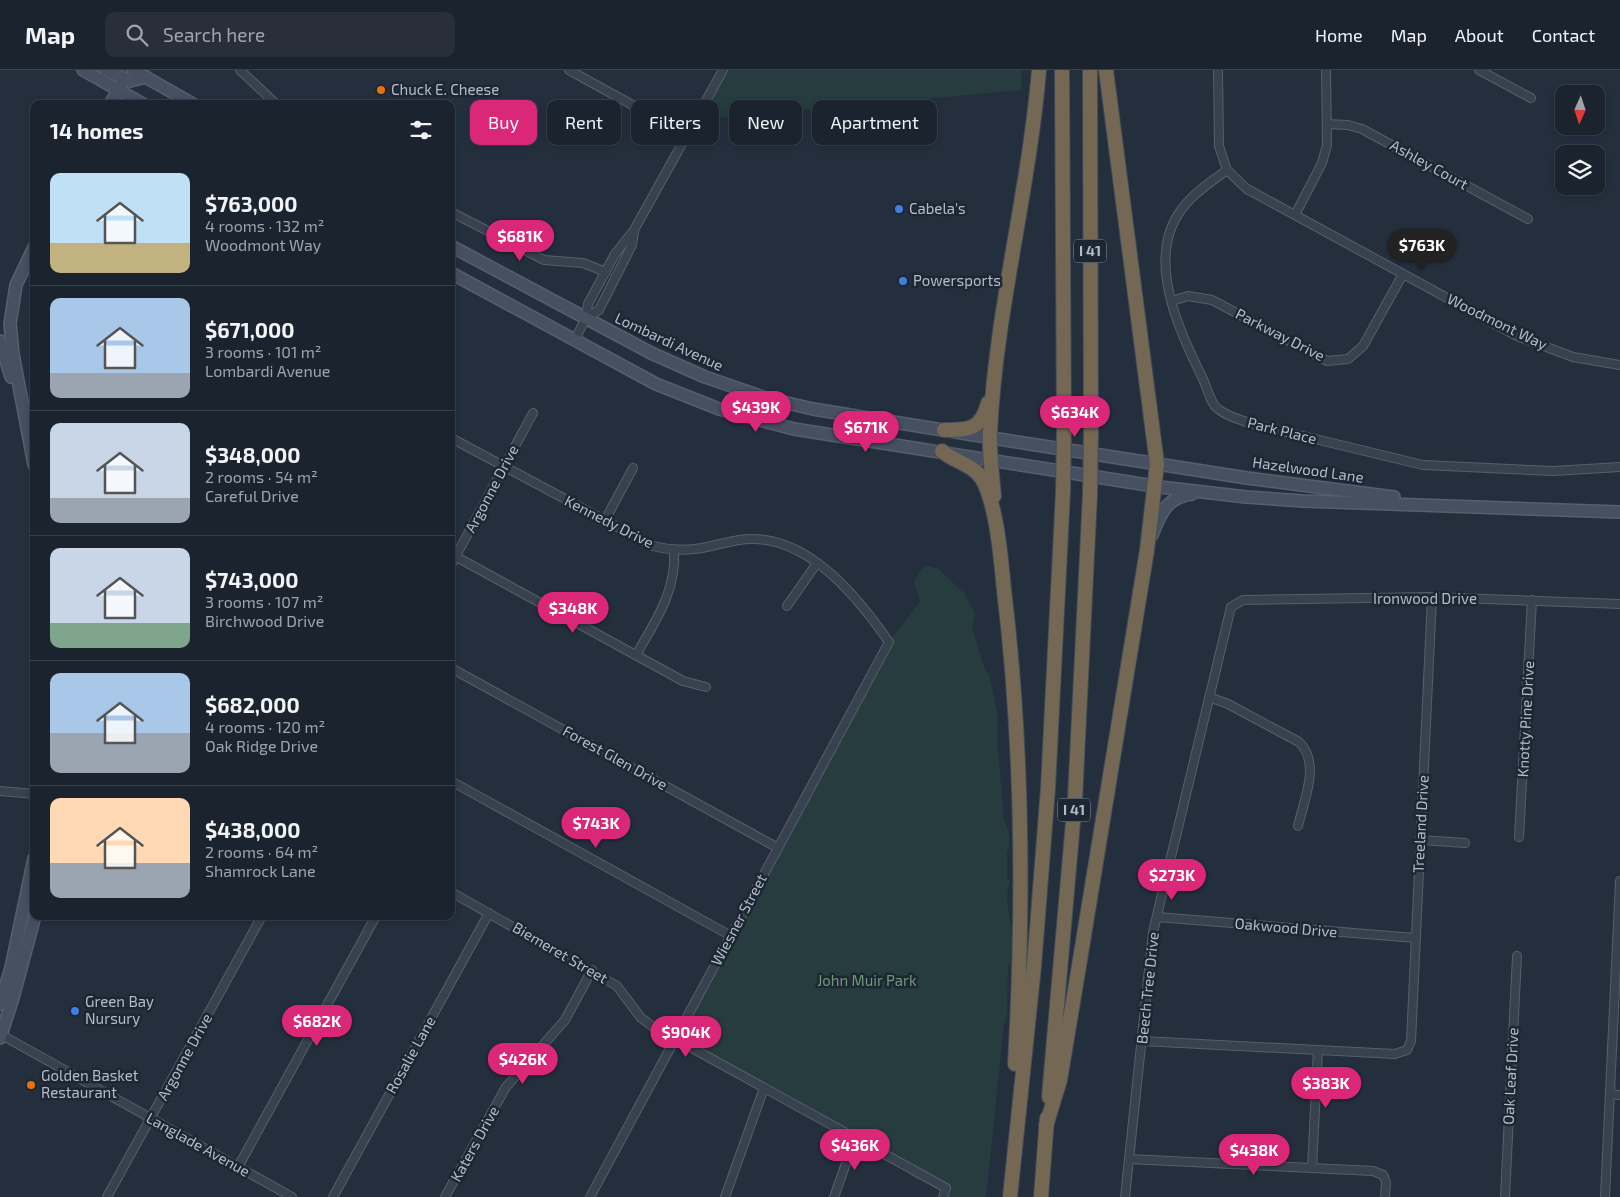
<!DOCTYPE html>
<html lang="en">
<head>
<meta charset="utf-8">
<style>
	body { margin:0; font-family:"Exo 2",sans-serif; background:#282f3a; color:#f1f3f6; height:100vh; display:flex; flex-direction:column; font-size:19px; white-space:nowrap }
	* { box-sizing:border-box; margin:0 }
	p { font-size:16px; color:#a0a4aa }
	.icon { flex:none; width:28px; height:28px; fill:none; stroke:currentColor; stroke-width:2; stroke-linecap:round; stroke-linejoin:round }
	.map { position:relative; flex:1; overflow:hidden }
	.side { position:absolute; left:30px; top:30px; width:425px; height:820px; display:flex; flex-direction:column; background:#1b232e; border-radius:10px; box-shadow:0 2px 8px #0003,0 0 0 1px #39404a }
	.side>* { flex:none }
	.hud { position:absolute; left:470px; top:30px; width:475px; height:45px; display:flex; gap:10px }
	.needle { width:32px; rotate:183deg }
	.buttons { position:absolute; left:1555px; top:15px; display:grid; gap:10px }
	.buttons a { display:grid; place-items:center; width:50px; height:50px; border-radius:10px; background:#1b232e; box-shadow:0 2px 8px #0003,0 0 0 1px #39404a; font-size:25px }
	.price { position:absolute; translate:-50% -42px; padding:0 11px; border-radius:18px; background:#db2777; color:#fff; font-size:16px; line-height:32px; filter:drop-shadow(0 1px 2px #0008) }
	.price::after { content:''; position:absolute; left:50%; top:30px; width:15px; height:11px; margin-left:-8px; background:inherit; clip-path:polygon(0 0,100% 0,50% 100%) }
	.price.selected { background:#222; color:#fff }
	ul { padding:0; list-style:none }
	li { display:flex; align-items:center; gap:15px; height:125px; padding:0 20px }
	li+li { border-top:1px solid #39404a }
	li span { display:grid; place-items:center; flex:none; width:140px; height:100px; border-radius:10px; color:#555 }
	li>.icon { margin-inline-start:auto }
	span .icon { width:60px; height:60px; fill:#fffc; stroke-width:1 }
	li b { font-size:21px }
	h2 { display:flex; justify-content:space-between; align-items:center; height:60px; padding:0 20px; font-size:21px }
	.tag { padding:0 18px; border-radius:10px; background:#1b232e; box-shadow:0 2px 8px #0003,0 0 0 1px #39404a; font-size:18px; line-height:45px }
	.tag.selected { background:#db2777; color:#fff }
	header { display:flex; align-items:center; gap:30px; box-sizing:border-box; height:70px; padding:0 25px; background:#1b232e; border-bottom:1px solid #39404a }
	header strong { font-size:24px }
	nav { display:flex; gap:28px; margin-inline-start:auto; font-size:18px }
	.search { width:350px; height:45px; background:#282f3a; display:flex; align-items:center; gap:12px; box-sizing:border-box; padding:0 18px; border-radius:10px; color:#a0a4aa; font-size:19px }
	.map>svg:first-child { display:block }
</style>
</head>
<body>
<header>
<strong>Map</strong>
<div class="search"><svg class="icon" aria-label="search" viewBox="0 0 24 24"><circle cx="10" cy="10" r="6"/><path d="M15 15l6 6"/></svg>Search here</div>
<nav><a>Home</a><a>Map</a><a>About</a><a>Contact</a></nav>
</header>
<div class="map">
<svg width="1620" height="1127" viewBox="0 0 1620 1127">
	<rect width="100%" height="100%" fill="#242f3e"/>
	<g fill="#263c3f">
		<polygon points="723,0 1022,0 1021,20 695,50"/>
		<path d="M 927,496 L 939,499 L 964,523 L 975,543 L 972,557 L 985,600 L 989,604 L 997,641 L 998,665 L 997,668 L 1004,751 C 1009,759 1012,774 1007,782 L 1007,808 L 1010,811 C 1003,831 1012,849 1013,869 C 1013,877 1011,885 1011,893 L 1008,896 L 1007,944 L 1004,955 L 986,1127 L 944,1127 L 939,1114 L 927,1107 L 917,1110 L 894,1092 L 675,969 L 889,572 L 920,531 L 914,512 L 921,500 Z"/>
	</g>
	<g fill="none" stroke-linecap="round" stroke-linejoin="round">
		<g stroke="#565f6c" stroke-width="10">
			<g id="street">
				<polyline points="240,0 276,34"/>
				<polyline points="569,0 687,65"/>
				<polyline points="1218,0 1219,76 1227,100 1247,119 1517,266 1573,287 1620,295"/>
				<polyline points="1479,0 1531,28"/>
				<polyline points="1327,54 1348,55 1362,59 1528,149"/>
				<path d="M 1227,100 C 1205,116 1183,130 1172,156 C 1152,204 1182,267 1203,309 C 1207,318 1211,334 1218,339 C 1228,347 1241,350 1253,354 L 1423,395 L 1553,401 L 1620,397"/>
				<polyline points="451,142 544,190 583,193 606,202"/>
				<polyline points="1295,145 1322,93 1327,75 1326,0"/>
				<polyline points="1172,231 1188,226 1212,230 1327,291 1348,289 1363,276 1403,204"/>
				<polyline points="586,248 599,240 632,175 634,162"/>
				<polyline points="574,271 586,248 588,234 615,184 634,160 723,0"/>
				<path d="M 451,368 L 653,476 C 669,480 685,481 702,478 C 720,475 736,468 754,469 C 812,470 859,529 889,572 L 590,1127"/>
				<polyline points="604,452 633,398"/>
				<polyline points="451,484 683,611 706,617"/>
				<polyline points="451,495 533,343"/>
				<polyline points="787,536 817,493"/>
				<path d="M 636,585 C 655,552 677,520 674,481"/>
				<polyline points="451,598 778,778"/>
				<path d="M 1209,627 L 1228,634 L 1299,672 C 1321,693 1304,730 1298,756"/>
				<polyline points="451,711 731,866"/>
				<polyline points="0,721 34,724"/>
				<polyline points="1519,767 1532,530"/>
				<polyline points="1420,770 1465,773"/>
				<polyline points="451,822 617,916 641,948 652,956 946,1118 943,1127"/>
				<polyline points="1157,847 1416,868"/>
				<polyline points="0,964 292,1127"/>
				<polyline points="1142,971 1395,984 1407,980 1411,971 1432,527"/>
				<polyline points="1610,1024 1620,1025"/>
				<polyline points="1129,1089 1373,1101 1383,1105 1386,1112 1385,1127"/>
				<polyline points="238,1097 376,846"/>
				<polyline points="1312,1098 1318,980"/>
				<polyline points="107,1127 262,846"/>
				<polyline points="333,1127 489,843"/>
				<polyline points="445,1127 506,1017 565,950 592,900"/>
				<polyline points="725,1127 764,1018"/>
				<polyline points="834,1127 855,1068"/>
				<polyline points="1125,1127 1153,862 1231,537 1243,530 1432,527 1620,534"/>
				<polyline points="1505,1127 1517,886"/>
				<polyline points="1605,1127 1620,811"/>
			</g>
		</g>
		<g stroke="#565f6c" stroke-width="14">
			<g id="secondary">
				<polyline points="83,0 143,34"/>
				<polyline points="106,0 130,11 146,7"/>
				<polyline points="133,0 193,34"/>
				<polyline points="110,34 122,14"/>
				<polyline points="451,176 651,283 705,307 766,328 813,339 1030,374 1247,408 1394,427"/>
				<polyline points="34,177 16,215 10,254 13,284 34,395"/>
				<polyline points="451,203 656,314 719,339 794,359 1160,417 1246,427 1303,431 1620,442"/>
				<polyline points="0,271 11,307"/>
				<path d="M 1152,465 C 1160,444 1167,427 1192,424"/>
				<polyline points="0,934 11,898 34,788"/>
				<polyline points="0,968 13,928 35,846"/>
			</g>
		</g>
		<g stroke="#434c59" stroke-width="16">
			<g id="highway">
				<polyline points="1062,0 1064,358"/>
				<polyline points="1090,0 1091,363"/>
				<path d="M 944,360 C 969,360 981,360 988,333"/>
				<path d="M 942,381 C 954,392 973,394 982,409 C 997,435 1001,490 1004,520 C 1023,677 1024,837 1015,994"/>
				<path d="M 994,426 C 992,404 989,382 990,361 C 996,240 1029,121 1039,0"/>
				<polyline points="1049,1027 1075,729 1090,424"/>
				<polyline points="1046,1056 1060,1010 1079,896 1147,480 1157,394 1106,0"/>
				<polyline points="1010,1127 1034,896 1048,718 1063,422"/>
				<polyline points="1041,1127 1047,1048"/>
			</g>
		</g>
		<use href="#street" stroke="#38414e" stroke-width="8"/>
		<use href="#secondary" stroke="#465061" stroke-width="11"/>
		<use href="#highway" stroke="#746855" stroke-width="14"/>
		<g stroke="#434c59" stroke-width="16" stroke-linecap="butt">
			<g id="highway-bridge">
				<polyline points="1063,422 1064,358"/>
				<polyline points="1090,424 1091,363"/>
			</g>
		</g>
		<use href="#highway-bridge" stroke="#746855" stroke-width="14"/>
	</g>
	<g fill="#e8710a" stroke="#1d2633" stroke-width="2">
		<circle cx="381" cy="20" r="5"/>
		<circle cx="31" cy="1015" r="5"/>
	</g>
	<g fill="#3f7fe0" stroke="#1d2633" stroke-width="2">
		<circle cx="899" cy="139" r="5"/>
		<circle cx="903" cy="211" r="5"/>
		<circle cx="75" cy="941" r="5"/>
	</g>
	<g text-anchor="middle" stroke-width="5" stroke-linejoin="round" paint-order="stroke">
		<g fill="#1d2633" stroke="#878f9c" stroke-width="1">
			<rect x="1074" y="169.5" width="32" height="23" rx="4"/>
			<rect x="1058" y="728.5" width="32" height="23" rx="4"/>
		</g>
		<g font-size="14" font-weight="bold" fill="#b4bcc9">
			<text x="1090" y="186">I 41</text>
			<text x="1074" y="745">I 41</text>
		</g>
		<g font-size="15" fill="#b4bcc9" stroke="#1d2633" text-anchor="start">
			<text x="391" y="25">Chuck E. Cheese</text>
			<text x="909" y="144">Cabela's</text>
			<text x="913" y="216">Powersports</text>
			<text x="85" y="937">Green Bay<tspan x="85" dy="17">Nursury</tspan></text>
			<text x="41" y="1011">Golden Basket<tspan x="41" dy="17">Restaurant</tspan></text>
		</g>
		<g font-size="15" fill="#b4bcc9" stroke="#1d2633">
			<text transform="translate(1429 95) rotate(29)" y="5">Ashley Court</text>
			<text transform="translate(1497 252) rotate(26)" y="5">Woodmont Way</text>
			<text transform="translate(1280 265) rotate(27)" y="5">Parkway Drive</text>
			<text transform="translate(669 272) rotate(25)" y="5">Lombardi Avenue</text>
			<text transform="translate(1282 361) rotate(14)" y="5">Park Place</text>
			<text transform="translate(1308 400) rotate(8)" y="5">Hazelwood Lane</text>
			<text transform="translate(492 419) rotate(-62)" y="5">Argonne Drive</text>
			<text transform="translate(609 452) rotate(27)" y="5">Kennedy Drive</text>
			<text x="1425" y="534">Ironwood Drive</text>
			<text transform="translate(1526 649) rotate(-87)" y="5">Knotty Pine Drive</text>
			<text transform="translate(615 688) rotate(29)" y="5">Forest Glen Drive</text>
			<text transform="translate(1421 754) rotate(-87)" y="5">Treeland Drive</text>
			<text transform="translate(739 850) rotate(-62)" y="5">Wiesner Street</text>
			<text transform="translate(1286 858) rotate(5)" y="5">Oakwood Drive</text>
			<text transform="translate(560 883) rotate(30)" y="5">Biemeret Street</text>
			<text transform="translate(1148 918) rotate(-84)" y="5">Beech Tree Drive</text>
			<text transform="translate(411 985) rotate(-61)" y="5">Rosalie Lane</text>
			<text transform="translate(185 987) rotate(-61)" y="5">Argonne Drive</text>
			<text transform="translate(1511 1006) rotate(-87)" y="5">Oak Leaf Drive</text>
			<text transform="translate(475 1074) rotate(-61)" y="5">Katers Drive</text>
			<text transform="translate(198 1075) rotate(29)" y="5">Langlade Avenue</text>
		</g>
		<g font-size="15" fill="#6b9a76" stroke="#1d2633">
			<text x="867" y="916">John Muir Park</text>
		</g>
	</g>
</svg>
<div class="buttons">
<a><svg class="needle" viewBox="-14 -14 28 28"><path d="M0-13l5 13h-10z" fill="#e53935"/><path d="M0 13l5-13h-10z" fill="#a0a4aa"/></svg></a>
<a><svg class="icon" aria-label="layers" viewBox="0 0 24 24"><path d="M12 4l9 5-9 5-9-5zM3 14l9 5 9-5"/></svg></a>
</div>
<b class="price" style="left:520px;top:192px">$681K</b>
<b class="price selected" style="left:1422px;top:201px">$763K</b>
<b class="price" style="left:756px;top:363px">$439K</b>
<b class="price" style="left:1075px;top:368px">$634K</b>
<b class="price" style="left:866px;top:383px">$671K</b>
<b class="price" style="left:573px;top:564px">$348K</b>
<b class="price" style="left:596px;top:779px">$743K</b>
<b class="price" style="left:1172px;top:831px">$273K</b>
<b class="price" style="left:317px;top:977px">$682K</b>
<b class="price" style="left:686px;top:988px">$904K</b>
<b class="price" style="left:523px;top:1015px">$426K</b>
<b class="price" style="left:1326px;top:1039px">$383K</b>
<b class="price" style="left:855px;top:1101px">$436K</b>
<b class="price" style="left:1254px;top:1106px">$438K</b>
<div class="hud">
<a class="tag selected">Buy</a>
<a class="tag">Rent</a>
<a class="tag">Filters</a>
<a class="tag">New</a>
<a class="tag">Apartment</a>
</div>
<section class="side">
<h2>14 homes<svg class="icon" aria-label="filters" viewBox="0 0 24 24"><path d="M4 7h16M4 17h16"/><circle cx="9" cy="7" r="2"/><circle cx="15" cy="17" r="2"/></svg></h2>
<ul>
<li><span style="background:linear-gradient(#bfe0f5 70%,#c2b280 0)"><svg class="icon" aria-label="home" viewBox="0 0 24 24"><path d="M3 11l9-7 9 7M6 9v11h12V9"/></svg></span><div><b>$763,000</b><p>4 rooms · 132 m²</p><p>Woodmont Way</p></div></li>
<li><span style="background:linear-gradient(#a9c7e8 75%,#9aa5b1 0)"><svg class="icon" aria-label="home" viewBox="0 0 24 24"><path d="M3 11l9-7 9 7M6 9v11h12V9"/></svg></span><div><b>$671,000</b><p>3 rooms · 101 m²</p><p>Lombardi Avenue</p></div></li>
<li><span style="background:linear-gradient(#c9d6e8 75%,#9aa5b1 0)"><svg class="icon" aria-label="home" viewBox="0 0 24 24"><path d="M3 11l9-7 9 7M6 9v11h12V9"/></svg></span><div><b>$348,000</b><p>2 rooms · 54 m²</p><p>Careful Drive</p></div></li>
<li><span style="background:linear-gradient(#c9d6e8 75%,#7fa58c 0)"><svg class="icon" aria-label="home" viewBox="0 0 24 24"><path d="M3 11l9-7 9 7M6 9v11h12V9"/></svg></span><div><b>$743,000</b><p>3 rooms · 107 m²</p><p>Birchwood Drive</p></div></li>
<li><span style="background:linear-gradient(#a9c7e8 60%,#9aa5b1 0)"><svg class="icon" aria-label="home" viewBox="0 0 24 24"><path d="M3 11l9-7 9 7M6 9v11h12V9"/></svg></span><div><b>$682,000</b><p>4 rooms · 120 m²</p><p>Oak Ridge Drive</p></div></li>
<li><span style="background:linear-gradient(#ffd9b3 65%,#9aa5b1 0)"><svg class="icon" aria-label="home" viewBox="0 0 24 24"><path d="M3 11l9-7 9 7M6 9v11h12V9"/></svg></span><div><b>$438,000</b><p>2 rooms · 64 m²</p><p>Shamrock Lane</p></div></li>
</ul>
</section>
</div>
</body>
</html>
